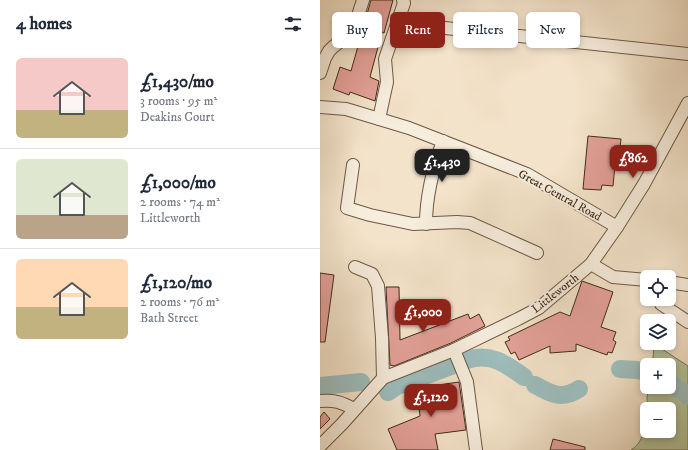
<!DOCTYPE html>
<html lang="en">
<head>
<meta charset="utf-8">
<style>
	body { margin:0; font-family:"IM FELL DW Pica",serif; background:#f6f6f7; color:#1f2937; height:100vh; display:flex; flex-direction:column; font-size:15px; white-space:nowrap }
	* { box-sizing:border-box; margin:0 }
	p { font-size:13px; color:#747a83 }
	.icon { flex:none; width:22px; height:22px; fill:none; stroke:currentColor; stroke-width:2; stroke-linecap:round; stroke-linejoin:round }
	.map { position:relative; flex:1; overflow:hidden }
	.sheet { display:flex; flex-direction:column; background:#fff; width:320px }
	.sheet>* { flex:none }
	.banner { position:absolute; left:12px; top:12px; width:296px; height:36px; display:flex; gap:8px }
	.fabs { position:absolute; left:320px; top:270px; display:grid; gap:8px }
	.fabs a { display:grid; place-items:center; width:36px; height:36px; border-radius:6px; background:#fff; box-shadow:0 2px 6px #0003; font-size:20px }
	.price { position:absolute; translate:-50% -34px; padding:0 9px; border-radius:8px; background:#8f2418; color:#fff; font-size:13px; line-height:26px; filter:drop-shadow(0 1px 2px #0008) }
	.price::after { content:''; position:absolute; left:50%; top:24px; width:12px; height:9px; margin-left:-6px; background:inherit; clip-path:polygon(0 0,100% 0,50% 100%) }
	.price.on { background:#222; color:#fff }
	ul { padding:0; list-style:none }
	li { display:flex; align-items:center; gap:12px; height:100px; padding:0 16px }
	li+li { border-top:1px solid #e0e1e3 }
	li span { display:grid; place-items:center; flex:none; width:112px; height:80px; border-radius:6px; color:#555 }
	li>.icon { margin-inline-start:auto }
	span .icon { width:48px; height:48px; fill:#fffc; stroke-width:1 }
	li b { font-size:17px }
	h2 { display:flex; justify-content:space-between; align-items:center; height:48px; padding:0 16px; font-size:17px }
	.pill { padding:0 14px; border-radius:6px; background:#fff; box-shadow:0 2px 6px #0003; font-size:14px; line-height:36px }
	.pill.on { background:#8f2418; color:#fff }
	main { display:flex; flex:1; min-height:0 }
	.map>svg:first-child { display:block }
</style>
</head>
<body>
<main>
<section class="sheet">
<h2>4 homes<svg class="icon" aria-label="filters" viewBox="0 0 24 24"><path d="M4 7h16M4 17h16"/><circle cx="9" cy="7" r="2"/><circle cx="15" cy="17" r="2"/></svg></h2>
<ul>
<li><span style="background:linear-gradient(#f6c9c9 65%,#c2b280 0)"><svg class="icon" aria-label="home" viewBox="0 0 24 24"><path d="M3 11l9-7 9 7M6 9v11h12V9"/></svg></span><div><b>£1,430/mo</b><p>3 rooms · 95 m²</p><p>Deakins Court</p></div></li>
<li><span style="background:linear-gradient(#dfe7d0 70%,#b9a48a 0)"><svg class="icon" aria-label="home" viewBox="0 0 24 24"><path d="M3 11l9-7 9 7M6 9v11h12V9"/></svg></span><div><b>£1,000/mo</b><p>2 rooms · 74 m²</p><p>Littleworth</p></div></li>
<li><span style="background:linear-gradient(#ffd9b3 60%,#c2b280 0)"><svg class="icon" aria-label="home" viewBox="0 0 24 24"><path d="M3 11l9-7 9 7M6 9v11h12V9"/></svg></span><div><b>£1,120/mo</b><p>2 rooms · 76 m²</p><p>Bath Street</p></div></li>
</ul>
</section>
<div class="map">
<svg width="368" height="450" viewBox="0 0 368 450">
	<rect width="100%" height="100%" fill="#f3e3ca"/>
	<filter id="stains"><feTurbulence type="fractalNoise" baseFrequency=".005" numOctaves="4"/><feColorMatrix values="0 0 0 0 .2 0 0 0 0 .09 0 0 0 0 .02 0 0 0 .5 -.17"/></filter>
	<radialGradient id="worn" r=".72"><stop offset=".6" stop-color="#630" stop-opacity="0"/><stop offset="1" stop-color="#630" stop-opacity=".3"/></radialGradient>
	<path fill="#b4c59c" stroke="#7a785b" d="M 334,349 L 342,349 L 368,366 L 368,450 L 311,450 C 321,444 323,434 327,424 L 327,431 L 349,431 L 349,409 L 328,409 L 327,398 L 329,387 L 349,387 L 349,365 L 332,365 Z"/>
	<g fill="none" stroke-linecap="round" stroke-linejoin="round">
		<g stroke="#9dbdbd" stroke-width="18">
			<path d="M 147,360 C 170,352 186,364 204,377"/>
			<polyline points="300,369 317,370 327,372"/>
			<polyline points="349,382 368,396"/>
			<path d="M 215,385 C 231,394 242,400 259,389"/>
			<polyline points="0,386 41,382"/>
			<polyline points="68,392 77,386 131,366"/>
		</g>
	</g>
	<g fill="#e3a098" stroke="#3f2b1a">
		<polygon points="51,0 73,0 64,33 62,32 50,77 59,81 55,101 30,92 29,95 13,89 20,67 31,71"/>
		<polygon points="268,136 301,139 298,165 295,165 293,186 282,185 281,190 263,189"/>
		<polygon points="0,273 14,275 5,342 0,342"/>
		<polygon points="262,281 293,292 281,327 296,332 293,340 296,342 292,353 288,352 287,355 256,344 256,351 230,353 230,346 199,360 195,352 191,354 185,342 190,340 188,337 240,312 250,316"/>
		<polygon points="66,287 79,287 80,340 148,314 150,319 159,314 165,326 131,343 74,366 70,365"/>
		<polygon points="139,382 146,430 115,434 118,450 77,450 68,429 100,416 97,388"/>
		<polygon points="4,412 10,419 0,429 0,417"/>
		<polygon points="233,439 265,447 265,450 230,450"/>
	</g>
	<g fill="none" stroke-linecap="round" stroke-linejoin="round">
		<g stroke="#6c5946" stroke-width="14">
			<g id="minor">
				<polyline points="88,24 368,54"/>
				<polyline points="0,73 5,58 9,51 13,47 33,31 43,0"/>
				<polyline points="0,107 26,109 89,128 207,174 297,227"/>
				<polyline points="59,119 67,82 65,59 84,3 83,0"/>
				<polyline points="33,165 27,208 50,215 93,224 137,222 150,223 217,253"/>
				<path d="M 106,224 C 106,195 113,168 123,141"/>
				<polyline points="271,264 293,277 327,280"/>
				<polyline points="35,267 52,274 58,286 62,338 63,378"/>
				<polyline points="349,282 368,285"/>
				<polyline points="341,304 368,322"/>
				<polyline points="134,350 147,382 156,450"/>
				<path d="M 0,401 C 15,400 21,402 34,409"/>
				<polyline points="0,446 22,424 63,378 134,350 198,319 219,308 271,264 297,227 324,184 368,103"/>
			</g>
		</g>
		<use href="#minor" stroke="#f7eddd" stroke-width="12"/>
	</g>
	<g text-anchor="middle" stroke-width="4" stroke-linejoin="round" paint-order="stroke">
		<g font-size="12" fill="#3f2b1a" stroke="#f7eddd">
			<text transform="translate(240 195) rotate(29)" y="4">Great Central Road</text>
			<text transform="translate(235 293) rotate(-38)" y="4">Littleworth</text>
		</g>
	</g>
	<rect width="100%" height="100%" filter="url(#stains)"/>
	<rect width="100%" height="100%" fill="url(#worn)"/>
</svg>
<div class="fabs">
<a><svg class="icon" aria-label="locate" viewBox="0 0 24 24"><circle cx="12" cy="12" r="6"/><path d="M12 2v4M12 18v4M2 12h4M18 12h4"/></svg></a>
<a><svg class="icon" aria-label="layers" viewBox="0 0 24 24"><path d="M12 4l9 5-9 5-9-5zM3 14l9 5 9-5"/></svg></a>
<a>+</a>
<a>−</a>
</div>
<b class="price" style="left:313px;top:179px">£862</b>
<b class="price on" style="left:122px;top:183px">£1,430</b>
<b class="price" style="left:103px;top:333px">£1,000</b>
<b class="price" style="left:111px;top:418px">£1,120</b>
<div class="banner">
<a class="pill">Buy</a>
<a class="pill on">Rent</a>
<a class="pill">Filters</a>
<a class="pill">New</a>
</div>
</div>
</main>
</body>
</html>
